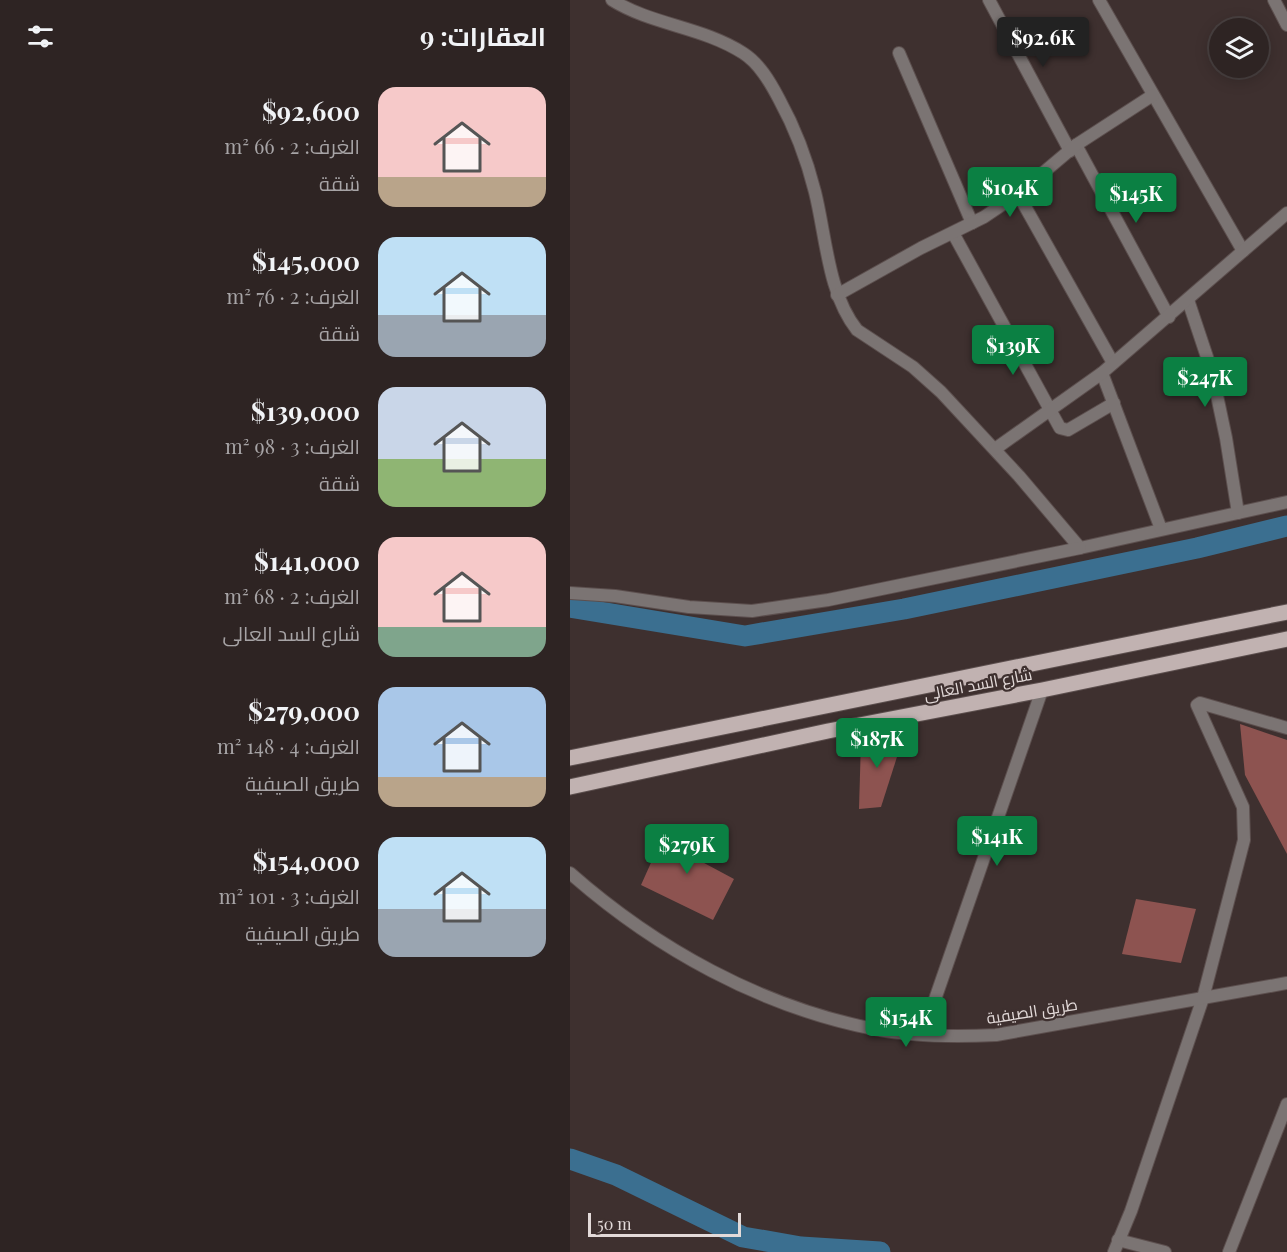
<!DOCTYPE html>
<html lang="ar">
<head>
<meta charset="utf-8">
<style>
	body { margin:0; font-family:"Playfair Display",Cairo,serif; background:#3a3030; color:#f1f3f6; direction:rtl; height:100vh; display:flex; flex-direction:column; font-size:22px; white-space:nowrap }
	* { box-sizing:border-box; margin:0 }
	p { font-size:20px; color:#a7a4a6 }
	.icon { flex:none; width:33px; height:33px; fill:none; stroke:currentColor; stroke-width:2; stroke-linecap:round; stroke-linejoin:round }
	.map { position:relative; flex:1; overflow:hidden; direction:ltr }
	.drawer { display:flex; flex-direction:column; background:#2e2423; width:570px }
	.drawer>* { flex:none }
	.fabs { position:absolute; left:639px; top:18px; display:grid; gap:12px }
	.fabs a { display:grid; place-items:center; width:60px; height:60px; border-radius:50%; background:#2e2423; box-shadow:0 3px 15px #0003,0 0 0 2px #494141; font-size:30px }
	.scale { position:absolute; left:18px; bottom:15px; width:153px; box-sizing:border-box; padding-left:6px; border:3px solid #e3dad9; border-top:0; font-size:16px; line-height:21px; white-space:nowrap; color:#e3dad9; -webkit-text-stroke:4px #3e302f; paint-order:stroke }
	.price { position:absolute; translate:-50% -51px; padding:0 14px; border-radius:6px; background:#0b8043; color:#fff; font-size:20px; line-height:39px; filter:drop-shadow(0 2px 3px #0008) }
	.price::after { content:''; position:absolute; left:50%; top:36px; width:18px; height:14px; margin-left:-9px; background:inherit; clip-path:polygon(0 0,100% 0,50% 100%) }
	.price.current { background:#222; color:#fff }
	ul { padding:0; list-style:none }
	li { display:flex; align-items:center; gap:18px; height:150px; padding:0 24px }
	li span { display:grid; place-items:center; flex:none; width:168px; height:120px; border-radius:18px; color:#555 }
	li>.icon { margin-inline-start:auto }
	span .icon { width:72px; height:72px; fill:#fffc; stroke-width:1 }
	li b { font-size:26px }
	h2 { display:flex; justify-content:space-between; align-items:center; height:72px; padding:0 24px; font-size:26px }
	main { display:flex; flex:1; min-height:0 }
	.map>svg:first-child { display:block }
</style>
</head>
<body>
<main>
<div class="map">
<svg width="717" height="1252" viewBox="0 0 717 1252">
	<rect width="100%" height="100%" fill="#3e302f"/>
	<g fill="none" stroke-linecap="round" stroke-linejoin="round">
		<g stroke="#3b6f90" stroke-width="21">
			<polyline points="0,607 175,636 334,609 627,548 717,526"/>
			<polyline points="0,1159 46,1175 173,1237 231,1247 310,1252"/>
		</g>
	</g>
	<g fill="#8d5350">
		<polygon points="670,724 717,740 717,854 675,775"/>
		<polygon points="334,735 311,807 289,809 291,741"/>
		<polygon points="133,827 121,856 164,879 143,920 71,885 93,836"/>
		<polygon points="566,899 626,909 611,963 552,954"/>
	</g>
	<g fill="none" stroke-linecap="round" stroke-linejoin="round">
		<g stroke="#5c4f4e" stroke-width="14">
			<g id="minor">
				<path d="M 42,0 C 82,25 133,27 173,53 C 189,63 200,82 209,99 C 225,128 237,160 245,192 C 256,236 258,294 287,330 L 343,367 L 371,392 L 449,476 L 510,548 L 717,502"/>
				<polyline points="419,0 500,151"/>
				<polyline points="529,0 673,251"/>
				<polyline points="704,0 717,25"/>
				<polyline points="329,53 402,223"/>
				<polyline points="506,145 599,317"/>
				<polyline points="448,194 543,363"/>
				<polyline points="383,233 490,428 498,430 544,403"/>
				<polyline points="267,295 351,248 414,217 448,194 506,145 583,95"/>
				<polyline points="618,300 642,372 656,438 668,513"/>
				<polyline points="532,373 591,529"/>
				<polyline points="425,449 532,373 717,213"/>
				<polyline points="0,593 45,596 119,607 182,611 258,600 510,548"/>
				<polyline points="353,1034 472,690"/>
				<polyline points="548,1240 595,1252"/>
				<polyline points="544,1252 561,1211 633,998 674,840 673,807 627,705 630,703 717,728"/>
				<polyline points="659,1252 717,1104"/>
			</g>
		</g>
		<g stroke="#5c4f4e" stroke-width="14">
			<path id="tertiary" d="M 0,873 C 85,948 191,1007 304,1029 C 344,1037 386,1037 426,1035 L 717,983"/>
		</g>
		<g stroke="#5c4f4e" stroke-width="17">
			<g id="primary">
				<polyline points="0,758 717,612"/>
				<polyline points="0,787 258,731 472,690 717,639"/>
			</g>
		</g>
		<use href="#minor" stroke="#7b7473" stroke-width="12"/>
		<use href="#tertiary" stroke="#7b7473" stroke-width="12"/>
		<use href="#primary" stroke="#c1b2b1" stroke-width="15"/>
	</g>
	<g text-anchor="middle" stroke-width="4.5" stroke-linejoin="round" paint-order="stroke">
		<g font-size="16" fill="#e3dad9" stroke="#3e302f">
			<text transform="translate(408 684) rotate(-11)" y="6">شارع السد العالى</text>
			<text transform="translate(462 1011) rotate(-9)" y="6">طريق الصيفية</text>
		</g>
	</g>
</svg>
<div class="fabs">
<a><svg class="icon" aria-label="layers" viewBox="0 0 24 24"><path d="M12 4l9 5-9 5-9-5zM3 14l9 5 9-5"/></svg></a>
</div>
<div class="scale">50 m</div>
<b class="price current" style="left:473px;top:68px">$92.6K</b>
<b class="price" style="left:440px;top:218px">$104K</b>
<b class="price" style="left:566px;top:224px">$145K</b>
<b class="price" style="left:443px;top:376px">$139K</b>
<b class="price" style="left:635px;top:408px">$247K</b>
<b class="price" style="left:307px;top:769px">$187K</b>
<b class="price" style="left:427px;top:867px">$141K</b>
<b class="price" style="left:117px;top:875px">$279K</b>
<b class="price" style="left:336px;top:1048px">$154K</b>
</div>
<section class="drawer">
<h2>العقارات: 9<svg class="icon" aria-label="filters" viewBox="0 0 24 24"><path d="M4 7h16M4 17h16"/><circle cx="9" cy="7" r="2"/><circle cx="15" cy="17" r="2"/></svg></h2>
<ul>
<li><span style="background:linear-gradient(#f6c9c9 75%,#b9a48a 0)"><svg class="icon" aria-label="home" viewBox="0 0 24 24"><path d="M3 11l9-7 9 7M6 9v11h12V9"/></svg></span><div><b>$92,600</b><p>الغرف: 2 · 66 m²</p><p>شقة</p></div></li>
<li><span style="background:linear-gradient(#bfe0f5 65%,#9aa5b1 0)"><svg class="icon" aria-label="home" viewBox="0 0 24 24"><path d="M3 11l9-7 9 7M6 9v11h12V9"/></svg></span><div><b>$145,000</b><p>الغرف: 2 · 76 m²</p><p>شقة</p></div></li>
<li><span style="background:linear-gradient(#c9d6e8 60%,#8fb573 0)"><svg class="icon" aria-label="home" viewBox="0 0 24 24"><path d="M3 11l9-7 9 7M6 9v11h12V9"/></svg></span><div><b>$139,000</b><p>الغرف: 3 · 98 m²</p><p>شقة</p></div></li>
<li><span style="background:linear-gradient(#f6c9c9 75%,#7fa58c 0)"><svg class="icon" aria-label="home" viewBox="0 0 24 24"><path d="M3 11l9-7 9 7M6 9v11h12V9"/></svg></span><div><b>$141,000</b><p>الغرف: 2 · 68 m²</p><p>شارع السد العالى</p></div></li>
<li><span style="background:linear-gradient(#a9c7e8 75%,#b9a48a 0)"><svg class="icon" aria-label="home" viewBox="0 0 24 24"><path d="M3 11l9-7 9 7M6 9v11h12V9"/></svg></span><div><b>$279,000</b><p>الغرف: 4 · 148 m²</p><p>طريق الصيفية</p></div></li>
<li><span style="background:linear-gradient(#bfe0f5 60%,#9aa5b1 0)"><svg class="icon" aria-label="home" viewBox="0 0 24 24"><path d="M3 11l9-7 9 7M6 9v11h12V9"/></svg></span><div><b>$154,000</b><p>الغرف: 3 · 101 m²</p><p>طريق الصيفية</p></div></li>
</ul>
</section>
</main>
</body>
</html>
